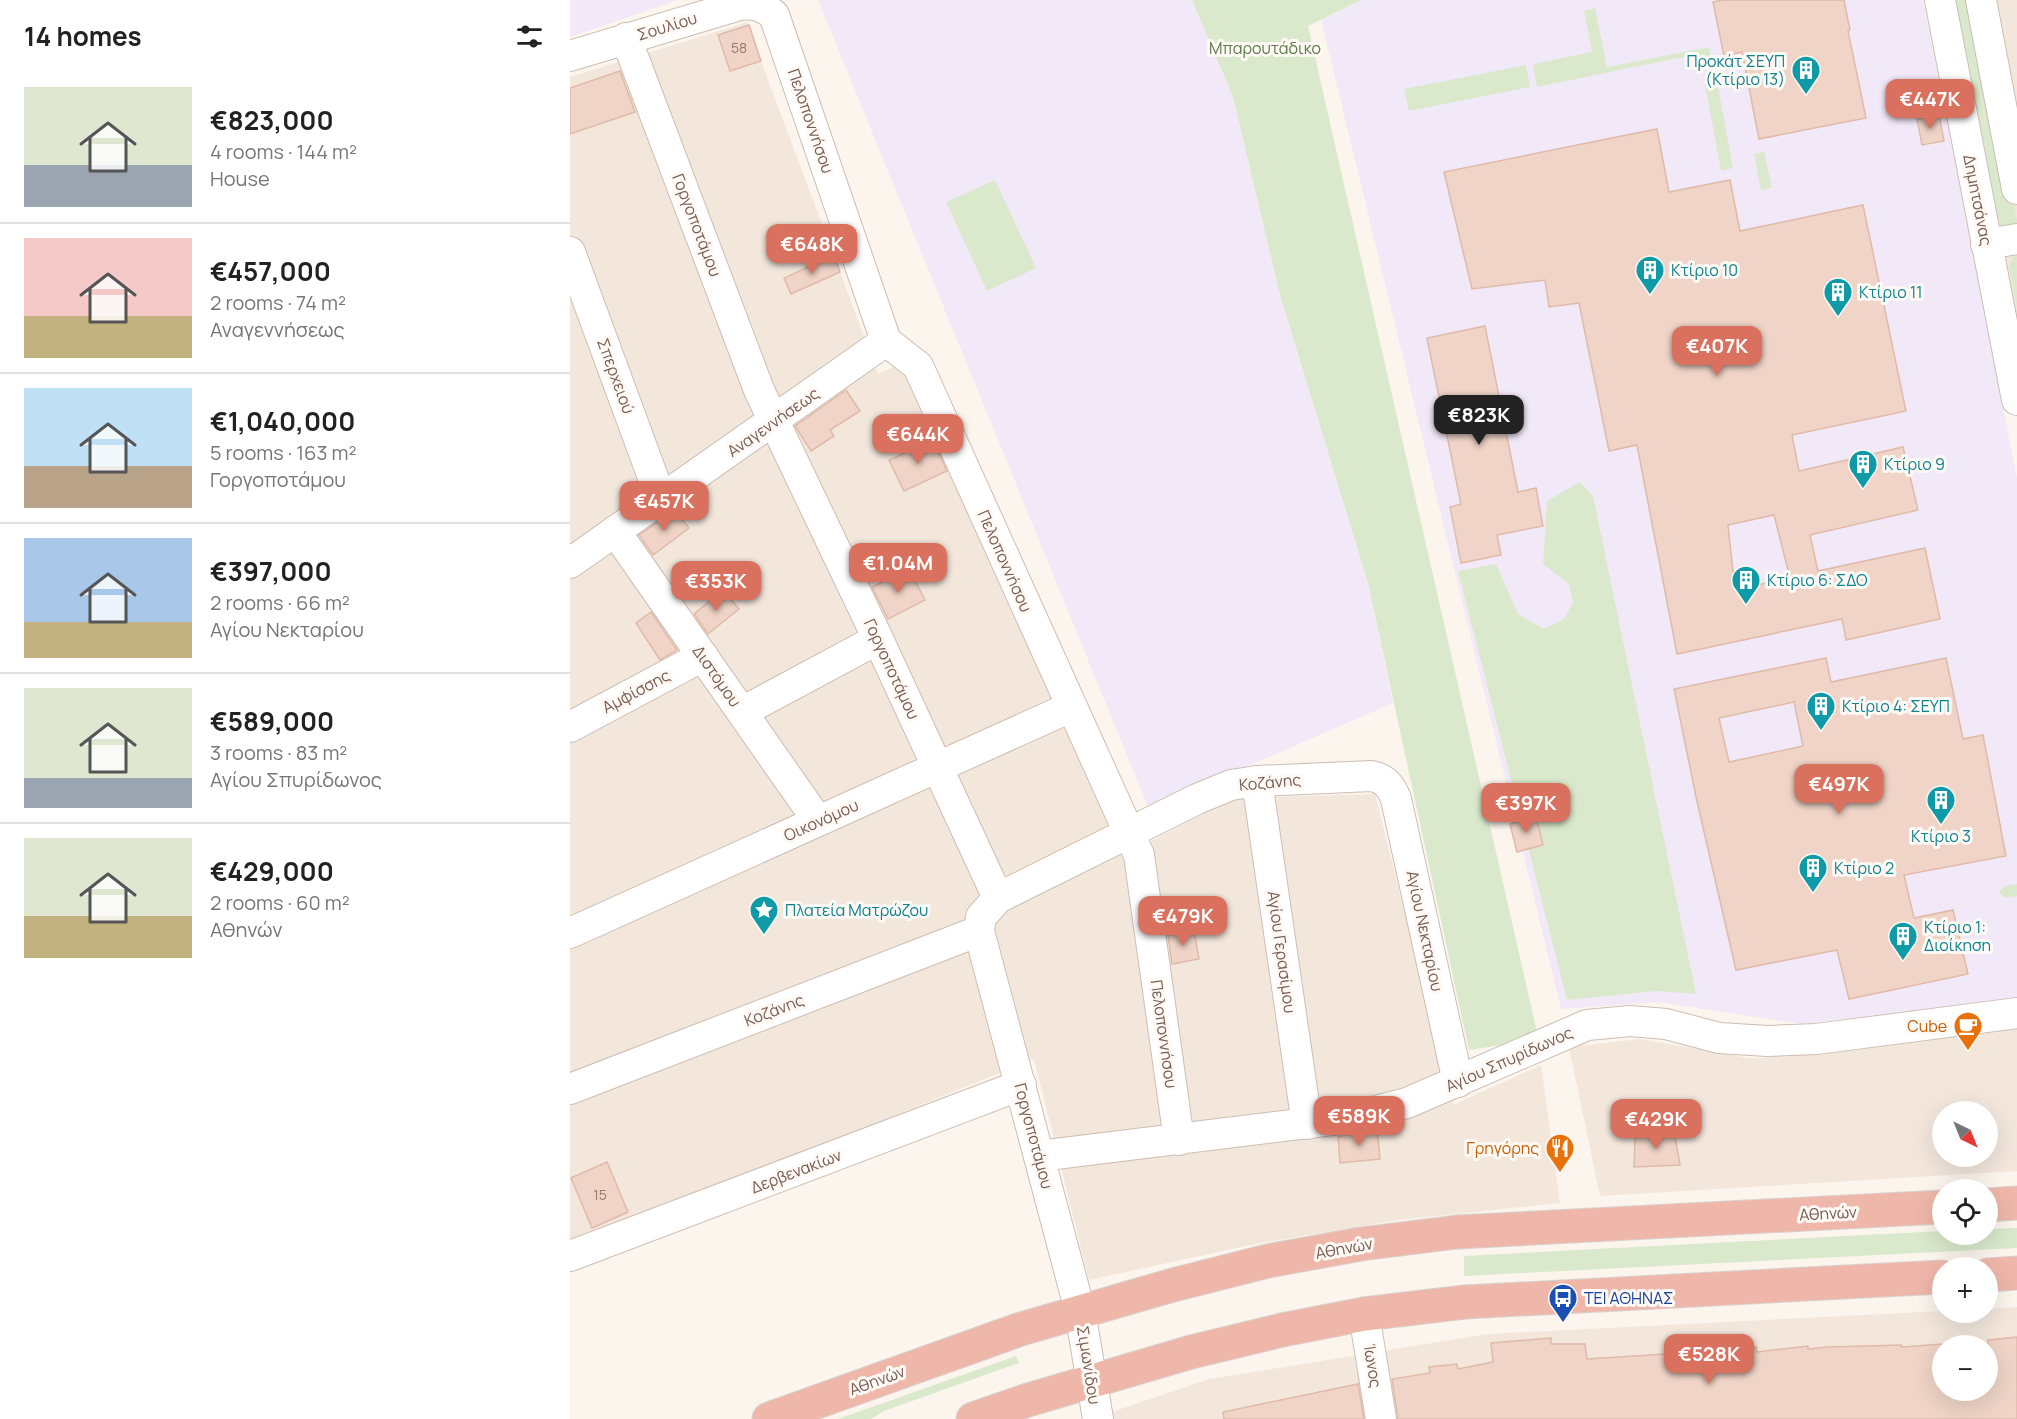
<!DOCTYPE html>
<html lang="en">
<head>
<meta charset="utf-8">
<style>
	body { margin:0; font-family:Manrope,sans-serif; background:#f6f6f6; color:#222; height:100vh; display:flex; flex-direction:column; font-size:22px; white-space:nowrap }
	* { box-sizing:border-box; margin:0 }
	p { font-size:20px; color:#767676 }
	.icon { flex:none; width:33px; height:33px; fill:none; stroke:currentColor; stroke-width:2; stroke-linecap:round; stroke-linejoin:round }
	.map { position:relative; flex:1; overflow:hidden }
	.details { display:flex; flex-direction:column; background:#fff; width:570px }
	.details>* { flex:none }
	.needle { width:39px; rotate:137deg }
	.controls { position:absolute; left:1362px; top:1101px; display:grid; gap:12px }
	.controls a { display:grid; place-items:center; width:66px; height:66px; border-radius:50%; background:#fff; box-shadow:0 6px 24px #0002; font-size:30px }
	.price { position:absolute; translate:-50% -51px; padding:0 14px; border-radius:12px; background:#d9715e; color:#fff; font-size:20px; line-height:39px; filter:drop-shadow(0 2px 3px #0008) }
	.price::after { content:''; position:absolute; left:50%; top:36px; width:18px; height:14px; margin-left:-9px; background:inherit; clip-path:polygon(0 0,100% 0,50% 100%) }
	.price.selected { background:#222; color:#fff }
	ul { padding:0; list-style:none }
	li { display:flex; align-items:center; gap:18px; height:150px; padding:0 24px }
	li+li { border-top:2px solid #e0e0e0 }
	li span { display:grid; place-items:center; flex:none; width:168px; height:120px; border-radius:0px; color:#555 }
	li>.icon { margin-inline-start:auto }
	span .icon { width:72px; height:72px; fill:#fffc; stroke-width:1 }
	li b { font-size:26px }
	h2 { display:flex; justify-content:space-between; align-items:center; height:72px; padding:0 24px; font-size:26px }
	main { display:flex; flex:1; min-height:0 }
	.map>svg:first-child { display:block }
</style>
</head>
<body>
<main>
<section class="details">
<h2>14 homes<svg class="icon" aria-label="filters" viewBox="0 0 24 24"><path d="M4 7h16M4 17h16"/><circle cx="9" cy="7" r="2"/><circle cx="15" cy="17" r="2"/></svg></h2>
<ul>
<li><span style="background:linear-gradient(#dfe7d0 65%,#9aa5b1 0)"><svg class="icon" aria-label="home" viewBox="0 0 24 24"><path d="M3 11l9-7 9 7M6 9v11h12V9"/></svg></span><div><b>€823,000</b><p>4 rooms · 144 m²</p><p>House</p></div></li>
<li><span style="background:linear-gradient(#f6c9c9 65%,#c2b280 0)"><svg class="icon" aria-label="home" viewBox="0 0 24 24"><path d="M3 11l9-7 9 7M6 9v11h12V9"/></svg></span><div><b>€457,000</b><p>2 rooms · 74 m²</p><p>Αναγεννήσεως</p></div></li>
<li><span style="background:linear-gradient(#bfe0f5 65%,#b9a48a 0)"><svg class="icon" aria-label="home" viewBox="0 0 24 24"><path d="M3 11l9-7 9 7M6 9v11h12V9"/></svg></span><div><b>€1,040,000</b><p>5 rooms · 163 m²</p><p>Γοργοποτάμου</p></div></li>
<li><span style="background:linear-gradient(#a9c7e8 70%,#c2b280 0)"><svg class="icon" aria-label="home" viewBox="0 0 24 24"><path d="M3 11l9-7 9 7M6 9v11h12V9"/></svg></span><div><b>€397,000</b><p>2 rooms · 66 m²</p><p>Αγίου Νεκταρίου</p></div></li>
<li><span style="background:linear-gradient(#dfe7d0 75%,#9aa5b1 0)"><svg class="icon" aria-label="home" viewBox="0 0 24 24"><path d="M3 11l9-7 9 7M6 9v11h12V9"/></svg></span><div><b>€589,000</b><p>3 rooms · 83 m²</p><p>Αγίου Σπυρίδωνος</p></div></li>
<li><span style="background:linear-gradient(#dfe7d0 65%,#c2b280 0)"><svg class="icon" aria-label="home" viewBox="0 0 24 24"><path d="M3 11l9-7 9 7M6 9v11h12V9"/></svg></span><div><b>€429,000</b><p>2 rooms · 60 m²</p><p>Αθηνών</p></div></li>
</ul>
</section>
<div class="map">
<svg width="1447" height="1419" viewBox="0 0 1447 1419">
	<rect width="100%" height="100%" fill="#fbf5ed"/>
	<g fill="#f3e7dc" fill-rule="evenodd">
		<polygon points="1384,0 1447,0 1447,317"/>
		<polygon points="178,22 191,61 308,374 330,364 552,856 664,798 805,794 883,1105 971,1065 990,1203 829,1220 685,1244 519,1280 464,1059 0,1247 0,77"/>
		<path d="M 1447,1026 L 1447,1171 L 1030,1196 L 999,1047 L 1070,1039 L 1185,1059 ZM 1372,1112 L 1418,1112 L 1418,1156 L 1372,1156 Z"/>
		<path d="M 1447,1307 L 1447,1419 L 521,1419 L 640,1379 L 918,1334 L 1372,1311 L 1372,1312 L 1418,1312 L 1418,1309 ZM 1372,1346 L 1418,1346 L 1418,1390 L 1372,1390 Z"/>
	</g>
	<g fill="#f2e9f8">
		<polygon points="0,0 108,0 0,37"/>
		<polygon points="248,0 622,0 663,97 710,295 798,583 823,703 579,809"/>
		<polygon points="792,0 1353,0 1447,478 1447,998 1232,1024 1087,1002 991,1009 751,20"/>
	</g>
	<g fill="#dae9cc">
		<polygon points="622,0 791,0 738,26 967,1032 932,1045 899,1050 798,583 710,295 663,97"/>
		<polygon points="1386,0 1403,0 1447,220 1446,226 1436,231 1430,226"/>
		<polygon points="1025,8 1037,67 1139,47 1143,67 1131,69 1128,54 967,87 963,64 1022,52 1014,11"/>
		<polygon points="956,65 960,87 839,111 834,89"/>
		<polygon points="1147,82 1163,168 1151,171 1135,84"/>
		<polygon points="1194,152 1202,188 1191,190 1184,154"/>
		<polygon points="425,180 466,268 417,291 376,202"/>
		<polygon points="1447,256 1447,308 1439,266 1442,257"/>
		<polygon points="1010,482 1023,496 1126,994 1087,991 997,1000 888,571 926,564 948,614 974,629 994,619 1003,602 999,584 973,564 977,501"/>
		<path d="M 1447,884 L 1447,896 C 1439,897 1434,900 1429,891 L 1435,886 Z"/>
		<polygon points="1447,1228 1447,1248 894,1276 894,1256 1372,1231 1372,1234 1418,1234 1418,1229"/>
		<polygon points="446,1356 449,1363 314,1411 301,1419 268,1419"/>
	</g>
	<g fill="#efd4c7" stroke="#e0baa9" stroke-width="1.5" fill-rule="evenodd">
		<polygon points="1152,0 1274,0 1280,30 1278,31 1296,118 1189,139 1172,52 1154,56 1143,2"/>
		<polygon points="179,25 191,61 160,71 148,35"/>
		<polygon points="50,71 65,112 0,134 0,88"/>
		<polygon points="1369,115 1374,141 1352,145 1347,119"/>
		<path d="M 1087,129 L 1099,192 L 1160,180 L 1170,231 L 1293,205 L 1336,411 L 1222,435 L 1229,471 L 1333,447 L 1348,510 L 1240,535 L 1248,571 L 1355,548 L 1370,619 L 1276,640 L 1272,619 L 1107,654 L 1067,445 L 1039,451 L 1009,303 L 979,307 L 975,280 L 902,289 L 874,172 ZM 1204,515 L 1220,578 L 1168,589 L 1163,571 L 1158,525 Z"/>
		<polygon points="264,255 270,272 221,294 214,278"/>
		<polygon points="915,326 948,492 966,488 973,526 927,535 931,555 891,563 880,507 891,504 857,338"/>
		<polygon points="276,390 290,411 260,430 264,436 241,451 225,426"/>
		<polygon points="363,440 377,471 334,491 319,460"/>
		<polygon points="105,510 119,528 83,555 69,535"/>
		<polygon points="339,569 355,600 318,619 302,587"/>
		<polygon points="153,590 169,609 138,634 124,614"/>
		<polygon points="81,612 107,650 90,660 66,623"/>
		<path d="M 1256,658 L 1261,682 L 1376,658 L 1393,739 L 1413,735 L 1436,856 L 1334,875 L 1344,918 L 1383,910 L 1398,974 L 1279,999 L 1267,950 L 1166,970 L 1126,797 L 1104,689 ZM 1224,702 L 1233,746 L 1159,762 L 1149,718 Z"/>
		<polygon points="966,817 973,845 947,852 940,824"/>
		<polygon points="624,930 629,959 602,964 598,935"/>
		<polygon points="807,1128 810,1159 770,1163 768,1137"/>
		<polygon points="1104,1130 1110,1165 1064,1167 1065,1137"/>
		<polygon points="37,1162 58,1212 22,1228 1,1178"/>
		<polygon points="1447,1337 1447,1419 828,1419 822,1379 860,1373 859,1367 887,1364 888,1369 923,1362 921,1343 981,1338 981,1344 1015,1344 1017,1359 1111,1353 1111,1355 1186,1347 1187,1352 1238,1346 1238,1349 1258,1347 1331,1345 1332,1347 1372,1344 1372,1390 1418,1390 1418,1340"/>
		<polygon points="788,1384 794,1419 654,1419 653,1412"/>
	</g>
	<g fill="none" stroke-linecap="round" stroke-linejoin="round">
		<g stroke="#cdbdb3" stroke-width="32">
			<g id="minor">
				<polyline points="1370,0 1447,400"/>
				<polyline points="1411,0 1447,189"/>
				<polyline points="56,38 189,390 308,639 428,898"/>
				<path d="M 0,56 L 170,5 C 184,3 193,6 204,15 L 316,341 L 348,366 L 569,855 L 609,1140"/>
				<polyline points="1416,244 1447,239"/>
				<polyline points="0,252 91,499"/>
				<polyline points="45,531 248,821"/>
				<polyline points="0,563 316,341"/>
				<polyline points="172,712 308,639"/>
				<polyline points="0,727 133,656"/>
				<polyline points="687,781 737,1124"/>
				<polyline points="0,933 501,707"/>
				<polyline points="0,1089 409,931"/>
				<polyline points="469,1156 778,1118 837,1103 1017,1025 1060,1021 1096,1024 1149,1038 1198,1041 1246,1039 1447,1013"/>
				<polyline points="0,1256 451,1085"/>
				<polyline points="794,1314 811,1419"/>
				<path d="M 528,1419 L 510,1311 L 409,931 L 411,917 L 428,898 L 627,799 L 661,785 L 687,781 L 802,776 C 815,779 821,786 826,799 L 888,1082"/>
			</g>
		</g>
		<g stroke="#d9d1ce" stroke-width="35">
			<g id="highway">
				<polyline points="1418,1205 1447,1203"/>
				<polyline points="1418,1275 1447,1273"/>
				<polyline points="199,1419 451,1329 603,1285 698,1261 791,1244 887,1232 1372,1207"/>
				<polyline points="403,1419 458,1400 621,1352 712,1330 794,1314 895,1302 1372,1277"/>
			</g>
		</g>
		<use href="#minor" stroke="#fff" stroke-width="30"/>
		<use href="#highway" stroke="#efb7aa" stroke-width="33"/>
	</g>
	<defs>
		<g id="building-pin" transform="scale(1.5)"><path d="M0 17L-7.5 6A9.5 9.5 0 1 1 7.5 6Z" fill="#0f9aa8" stroke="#fef9f4"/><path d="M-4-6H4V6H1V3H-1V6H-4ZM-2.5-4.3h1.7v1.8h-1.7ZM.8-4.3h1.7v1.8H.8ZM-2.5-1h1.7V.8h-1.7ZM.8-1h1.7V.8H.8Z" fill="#fff"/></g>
		<g id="sight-pin" transform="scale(1.5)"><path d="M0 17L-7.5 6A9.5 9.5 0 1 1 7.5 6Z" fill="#0f9aa8" stroke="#fef9f4"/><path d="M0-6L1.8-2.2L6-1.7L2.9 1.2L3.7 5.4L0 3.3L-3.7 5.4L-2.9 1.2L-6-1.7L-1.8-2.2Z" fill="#fff"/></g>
		<g id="cafe-pin" transform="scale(1.5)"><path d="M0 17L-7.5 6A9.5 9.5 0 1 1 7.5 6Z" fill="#e8710a" stroke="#fef9f4"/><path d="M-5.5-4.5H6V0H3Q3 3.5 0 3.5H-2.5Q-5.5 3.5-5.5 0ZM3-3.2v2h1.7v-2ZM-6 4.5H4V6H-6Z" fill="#fff"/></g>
		<g id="restaurant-pin" transform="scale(1.5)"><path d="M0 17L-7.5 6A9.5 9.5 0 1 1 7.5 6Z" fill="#e8710a" stroke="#fef9f4"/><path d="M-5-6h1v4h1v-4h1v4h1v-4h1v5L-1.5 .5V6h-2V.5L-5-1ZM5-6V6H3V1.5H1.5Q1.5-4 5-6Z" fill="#fff"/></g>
		<g id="bus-pin" transform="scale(1.5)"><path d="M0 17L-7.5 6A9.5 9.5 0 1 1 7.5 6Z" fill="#1a4fb4" stroke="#fef9f4"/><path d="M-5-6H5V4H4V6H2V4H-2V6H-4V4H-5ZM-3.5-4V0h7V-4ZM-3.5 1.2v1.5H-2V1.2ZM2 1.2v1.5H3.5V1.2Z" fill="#fff"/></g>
	</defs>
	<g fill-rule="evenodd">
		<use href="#building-pin" x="1236" y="70"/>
		<use href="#building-pin" x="1080" y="270"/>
		<use href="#building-pin" x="1268" y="292"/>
		<use href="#building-pin" x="1293" y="464"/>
		<use href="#building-pin" x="1176" y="580"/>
		<use href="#building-pin" x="1251" y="706"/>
		<use href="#building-pin" x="1371" y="800"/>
		<use href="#building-pin" x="1243" y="868"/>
		<use href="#sight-pin" x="194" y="910"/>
		<use href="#building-pin" x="1333" y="936"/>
		<use href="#cafe-pin" x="1398" y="1026"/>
		<use href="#restaurant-pin" x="990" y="1148"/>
		<use href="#bus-pin" x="993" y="1298"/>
	</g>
	<g text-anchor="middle" stroke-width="6" stroke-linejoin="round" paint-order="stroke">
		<g font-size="14" fill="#94796e">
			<text x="169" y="53">58</text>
			<text x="30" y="1200">15</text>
		</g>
		<g font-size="16" fill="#765b51" stroke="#fef9f4">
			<text transform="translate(97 26) rotate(-17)" y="6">Σουλίου</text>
			<text transform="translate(241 121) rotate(71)" y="6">Πελοποννήσου</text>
			<text transform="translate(1408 200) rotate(79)" y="6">Δημητσάνας</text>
			<text transform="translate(127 225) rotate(69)" y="6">Γοργοποτάμου</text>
			<text transform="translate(46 376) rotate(70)" y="6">Σπερχειού</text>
			<text transform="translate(203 422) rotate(-35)" y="6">Αναγεννήσεως</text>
			<text transform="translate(435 561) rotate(66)" y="6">Πελοποννήσου</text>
			<text transform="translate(322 669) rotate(65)" y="6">Γοργοποτάμου</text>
			<text transform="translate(147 676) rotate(55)" y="6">Διστόμου</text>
			<text transform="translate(66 691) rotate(-28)" y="6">Αμφίσσης</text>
			<text transform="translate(700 782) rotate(-5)" y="6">Κοζάνης</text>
			<text transform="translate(251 820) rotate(-24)" y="6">Οικονόμου</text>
			<text transform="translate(855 931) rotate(78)" y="6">Αγίου Νεκταρίου</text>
			<text transform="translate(712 952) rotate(82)" y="6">Αγίου Γερασίμου</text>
			<text transform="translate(204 1010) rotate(-21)" y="6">Κοζάνης</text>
			<text transform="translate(594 1034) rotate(82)" y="6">Πελοποννήσου</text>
			<text transform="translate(939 1059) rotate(-24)" y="6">Αγίου Σπυρίδωνος</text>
			<text transform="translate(464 1136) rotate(75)" y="6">Γοργοποτάμου</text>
			<text transform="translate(226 1171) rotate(-21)" y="6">Δερβενακίων</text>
			<text transform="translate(1258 1213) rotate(-3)" y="6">Αθηνών</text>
			<text transform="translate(774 1248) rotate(-10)" y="6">Αθηνών</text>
			<text transform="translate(519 1365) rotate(81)" y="6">Σιμωνίδου</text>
			<text transform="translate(803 1366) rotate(81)" y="6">Ίωνος</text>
			<text transform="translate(307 1380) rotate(-20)" y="6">Αθηνών</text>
		</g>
		<g font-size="16" fill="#5c7a4a" stroke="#fef9f4">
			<text x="695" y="54">Μπαρουτάδικο</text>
		</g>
		<g font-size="16" fill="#0d838f" stroke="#fef9f4" text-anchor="start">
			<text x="1215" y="67" text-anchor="end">Προκάτ ΣΕΥΠ<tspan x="1215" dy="18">(Κτίριο 13)</tspan></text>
			<text x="1101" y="276">Κτίριο 10</text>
			<text x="1289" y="298">Κτίριο 11</text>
			<text x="1314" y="470">Κτίριο 9</text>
			<text x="1197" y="586">Κτίριο 6: ΣΔΟ</text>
			<text x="1272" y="712">Κτίριο 4: ΣΕΥΠ</text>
			<text x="1371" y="842" text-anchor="middle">Κτίριο 3</text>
			<text x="1264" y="874">Κτίριο 2</text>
			<text x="215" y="916">Πλατεία Ματρώζου</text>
			<text x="1354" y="933">Κτίριο 1:<tspan x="1354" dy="18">Διοίκηση</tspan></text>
		</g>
		<g font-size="16" fill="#c56008" stroke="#fef9f4" text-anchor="end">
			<text x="1377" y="1032">Cube</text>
			<text x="969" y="1154">Γρηγόρης</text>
		</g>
		<g font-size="16" fill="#164399" stroke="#fef9f4" text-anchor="start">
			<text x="1014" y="1304">ΤΕΙ ΑΘΗΝΑΣ</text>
		</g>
	</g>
</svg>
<div class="controls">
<a><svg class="needle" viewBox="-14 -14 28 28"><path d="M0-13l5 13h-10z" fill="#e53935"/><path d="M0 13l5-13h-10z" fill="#767676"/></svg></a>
<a><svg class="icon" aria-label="locate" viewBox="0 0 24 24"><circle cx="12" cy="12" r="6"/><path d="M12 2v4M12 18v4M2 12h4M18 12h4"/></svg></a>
<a>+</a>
<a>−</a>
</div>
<b class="price" style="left:1360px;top:130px">€447K</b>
<b class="price" style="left:242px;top:275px">€648K</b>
<b class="price" style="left:1147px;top:377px">€407K</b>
<b class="price selected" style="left:909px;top:446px">€823K</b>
<b class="price" style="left:348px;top:465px">€644K</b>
<b class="price" style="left:94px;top:532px">€457K</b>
<b class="price" style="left:328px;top:594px">€1.04M</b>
<b class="price" style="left:146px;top:612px">€353K</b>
<b class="price" style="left:1269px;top:815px">€497K</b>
<b class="price" style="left:956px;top:834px">€397K</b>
<b class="price" style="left:613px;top:947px">€479K</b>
<b class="price" style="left:789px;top:1147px">€589K</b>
<b class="price" style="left:1086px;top:1150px">€429K</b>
<b class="price" style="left:1139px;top:1385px">€528K</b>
</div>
</main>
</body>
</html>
